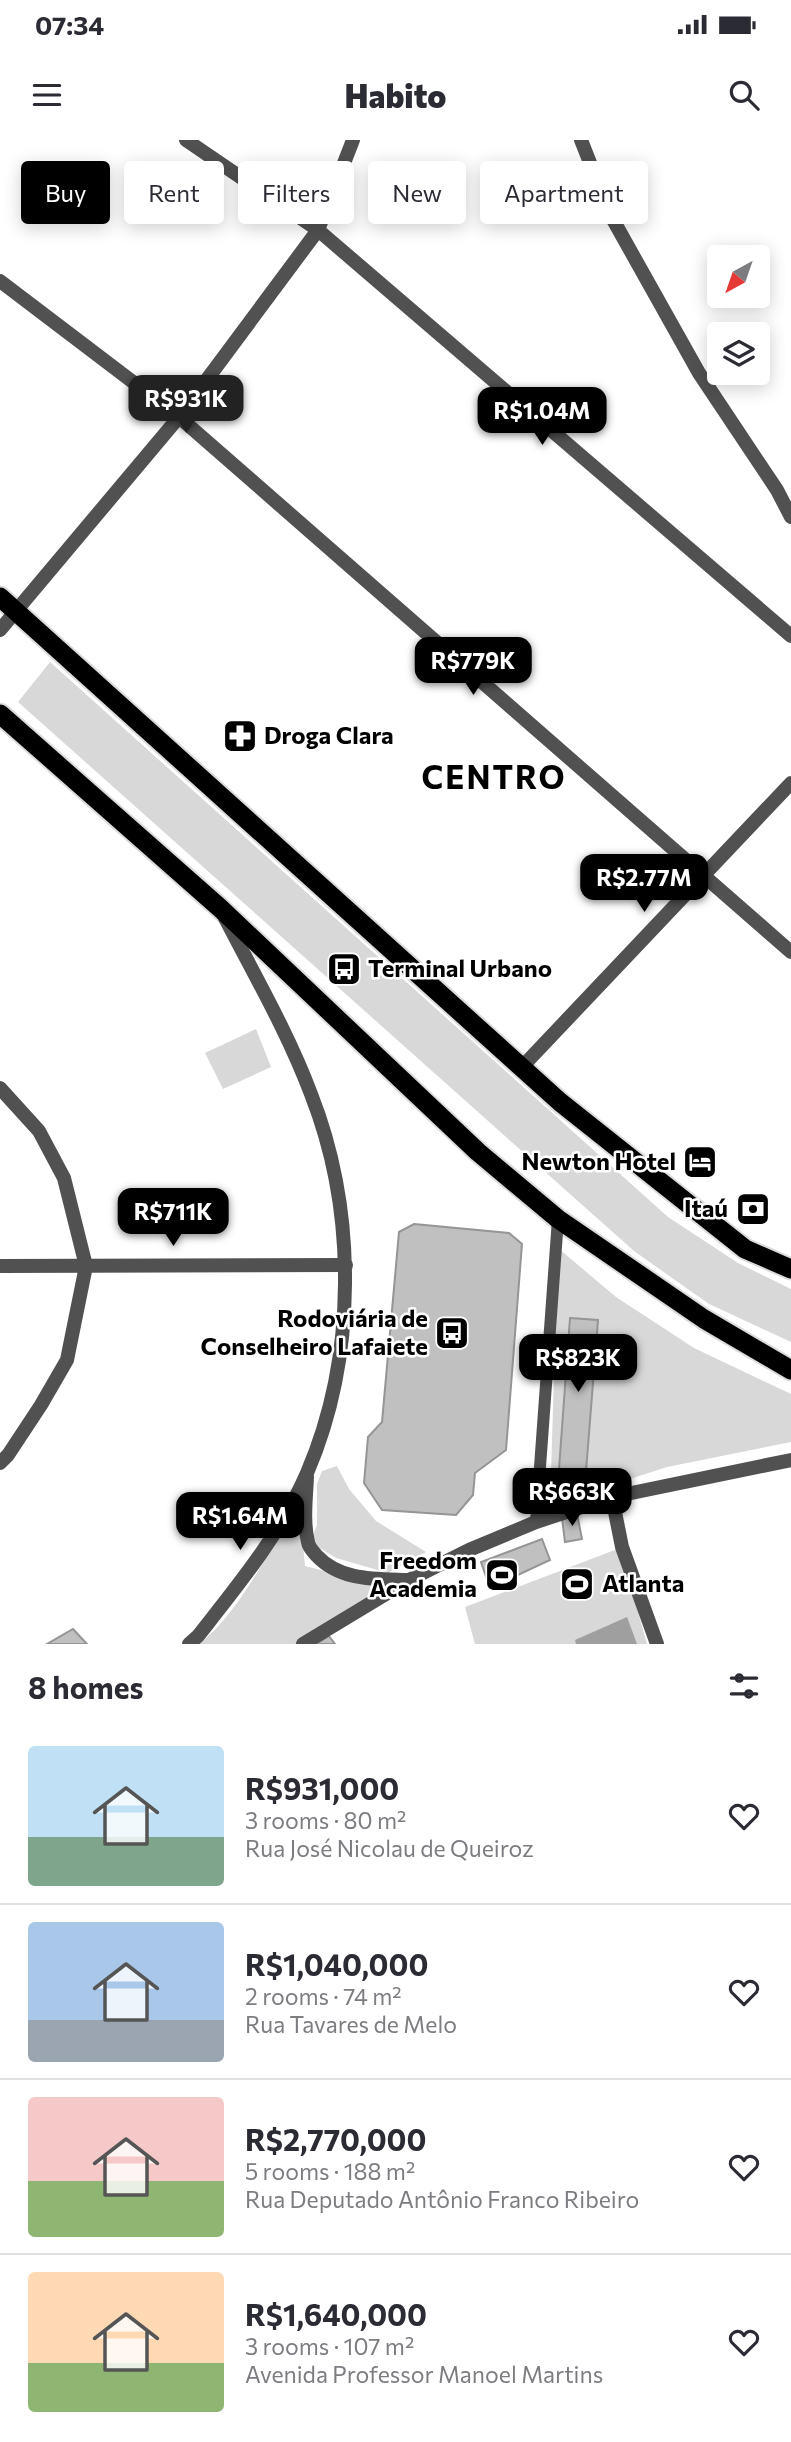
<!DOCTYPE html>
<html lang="en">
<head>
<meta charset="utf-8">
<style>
	body { margin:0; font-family:Commissioner,sans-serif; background:#f7f7f7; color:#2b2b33; height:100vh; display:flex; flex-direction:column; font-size:26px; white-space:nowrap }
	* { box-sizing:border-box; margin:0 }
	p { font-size:23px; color:#7c7c81 }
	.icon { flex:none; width:38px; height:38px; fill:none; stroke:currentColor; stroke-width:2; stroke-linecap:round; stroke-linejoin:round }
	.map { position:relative; height:1504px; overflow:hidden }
	.sheet { display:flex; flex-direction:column; background:#fff; flex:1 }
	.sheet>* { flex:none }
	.guide { position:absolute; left:21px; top:21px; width:749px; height:63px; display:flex; gap:14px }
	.needle { width:46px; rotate:220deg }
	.fabs { position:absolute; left:707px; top:105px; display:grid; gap:14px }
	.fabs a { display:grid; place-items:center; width:63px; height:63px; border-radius:7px; background:#fff; box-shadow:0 4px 18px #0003; font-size:35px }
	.price { position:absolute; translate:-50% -60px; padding:0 16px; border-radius:14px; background:#000; color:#fff; font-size:23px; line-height:46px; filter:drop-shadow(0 2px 4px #0008) }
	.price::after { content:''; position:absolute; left:50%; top:42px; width:21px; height:16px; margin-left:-10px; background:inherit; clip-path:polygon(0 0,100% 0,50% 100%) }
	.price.on { background:#222; color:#fff }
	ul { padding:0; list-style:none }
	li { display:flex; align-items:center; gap:21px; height:175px; padding:0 28px }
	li+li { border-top:2px solid #e1e1e2 }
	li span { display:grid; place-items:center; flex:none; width:196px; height:140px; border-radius:7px; color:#555 }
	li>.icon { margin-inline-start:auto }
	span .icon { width:84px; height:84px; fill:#fffc; stroke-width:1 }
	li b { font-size:30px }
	h2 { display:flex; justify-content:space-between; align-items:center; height:84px; padding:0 28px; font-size:30px }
	.pill { padding:0 24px; border-radius:7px; background:#fff; box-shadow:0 4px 18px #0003; font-size:24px; line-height:63px }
	.pill.on { background:#000; color:#fff }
	.status { display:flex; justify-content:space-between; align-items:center; height:49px; padding:0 35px; background:#fff; direction:ltr }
	.status svg { height:19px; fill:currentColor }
	header { display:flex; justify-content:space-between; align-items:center; height:91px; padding:0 28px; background:#fff; font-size:32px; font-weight:800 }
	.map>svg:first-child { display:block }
</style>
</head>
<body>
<div class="status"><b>07:34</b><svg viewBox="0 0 49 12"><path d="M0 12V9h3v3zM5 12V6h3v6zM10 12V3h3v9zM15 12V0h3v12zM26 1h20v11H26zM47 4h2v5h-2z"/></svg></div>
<header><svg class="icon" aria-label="menu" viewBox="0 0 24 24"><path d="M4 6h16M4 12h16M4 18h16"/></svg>Habito<svg class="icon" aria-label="search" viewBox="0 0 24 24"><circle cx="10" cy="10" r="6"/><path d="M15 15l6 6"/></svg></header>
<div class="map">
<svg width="791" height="1504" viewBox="0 0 791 1504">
	<rect width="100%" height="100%" fill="#fff"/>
	<g fill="#d8d8d8">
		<polygon points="50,522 668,1077 738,1123 791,1149 791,1202 709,1164 634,1111 18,562"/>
		<polygon points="256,889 271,927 223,949 205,913"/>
		<polygon points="558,1108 616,1157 694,1208 791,1254 791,1302 667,1327 550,1365"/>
		<polygon points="337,1326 349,1349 376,1381 426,1412 388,1433 336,1418 310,1402 317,1385 317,1344 322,1331"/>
		<path d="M 299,1362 L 305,1426 L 392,1448 L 300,1504 L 199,1504 C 238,1475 273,1404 299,1362 Z"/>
		<polygon points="620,1408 647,1504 475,1504 465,1467"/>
	</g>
	<polygon fill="#9f9f9f" points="627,1477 637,1504 576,1504 575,1500"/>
	<g fill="#c0c0c0" stroke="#959595" stroke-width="2">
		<polygon points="414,1084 509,1093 522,1104 506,1310 475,1333 473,1355 456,1375 382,1370 364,1343 368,1297 382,1282 399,1092"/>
		<polygon points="570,1178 598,1180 586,1331 559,1329"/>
		<polygon points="577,1374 582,1399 565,1402 562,1378"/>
		<polygon points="542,1399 550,1420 490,1448 481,1422"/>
		<polygon points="73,1489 87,1504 47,1504"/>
		<polygon points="329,1496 335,1504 316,1504"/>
	</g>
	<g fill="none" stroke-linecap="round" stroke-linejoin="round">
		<g stroke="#dbdbdb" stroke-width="23">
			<g id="trunk">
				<polyline points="0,457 560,962 745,1109 791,1129"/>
				<polyline points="0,574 220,768 478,1012 558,1079 704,1179 791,1230"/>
			</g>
		</g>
		<polyline stroke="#515151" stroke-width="12" points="536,1382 558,1079"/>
		<g stroke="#515151" stroke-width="14">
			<polyline points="186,0 318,90 791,496"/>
			<polyline points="581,0 611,76 699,233 777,350 791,377"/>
			<polyline points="0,141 179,277 791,812"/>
			<polyline points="0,490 179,277 318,90 353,0"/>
			<polyline points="522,927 791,643"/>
			<polyline points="0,948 39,991 64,1038 86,1126 67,1220 41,1265 8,1315 0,1323"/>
			<polyline points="0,1126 346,1125"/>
			<path d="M 307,1337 C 306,1358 303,1382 308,1402 C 309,1408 313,1411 316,1415 C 340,1441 375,1439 407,1440"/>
			<polyline points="612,1357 622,1407 657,1504"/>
			<path d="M 189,1504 L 198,1496 C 239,1444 281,1393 307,1333 C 357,1217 357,1071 311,954 C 288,893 255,836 225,778"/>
			<polyline points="303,1504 409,1440 469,1410 536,1382 612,1357 791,1320"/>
		</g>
		<use href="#trunk" stroke="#000" stroke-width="19"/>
	</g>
	<defs>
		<g id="pharmacy-square" transform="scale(1.75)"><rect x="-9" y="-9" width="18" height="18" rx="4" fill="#000" stroke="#fff"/><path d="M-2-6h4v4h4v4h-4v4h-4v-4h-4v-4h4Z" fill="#fff"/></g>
		<g id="bus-square" transform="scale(1.75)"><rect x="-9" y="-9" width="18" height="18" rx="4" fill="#000" stroke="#fff"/><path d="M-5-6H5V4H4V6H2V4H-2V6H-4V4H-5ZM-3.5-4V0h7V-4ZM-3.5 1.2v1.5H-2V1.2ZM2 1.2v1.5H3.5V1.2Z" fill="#fff"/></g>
		<g id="hotel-square" transform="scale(1.75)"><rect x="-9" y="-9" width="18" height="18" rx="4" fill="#000" stroke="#fff"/><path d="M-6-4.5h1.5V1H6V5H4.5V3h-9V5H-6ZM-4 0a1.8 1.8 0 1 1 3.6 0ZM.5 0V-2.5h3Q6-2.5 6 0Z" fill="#fff"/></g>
		<g id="bank-square" transform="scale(1.75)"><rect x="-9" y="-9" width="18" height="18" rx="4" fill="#000" stroke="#fff"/><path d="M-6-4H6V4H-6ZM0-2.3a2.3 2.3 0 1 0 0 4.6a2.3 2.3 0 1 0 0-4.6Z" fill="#fff"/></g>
		<g id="stadium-square" transform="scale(1.75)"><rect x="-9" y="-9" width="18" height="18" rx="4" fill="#000" stroke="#fff"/><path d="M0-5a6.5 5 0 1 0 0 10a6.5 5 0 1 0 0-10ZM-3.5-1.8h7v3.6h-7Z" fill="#fff"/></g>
	</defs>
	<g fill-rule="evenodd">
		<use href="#pharmacy-square" x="240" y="596"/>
		<use href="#bus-square" x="344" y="829"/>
		<use href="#hotel-square" x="700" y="1022"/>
		<use href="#bank-square" x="753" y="1069"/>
		<use href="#bus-square" x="452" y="1193"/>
		<use href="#stadium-square" x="502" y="1435"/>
		<use href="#stadium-square" x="577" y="1444"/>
	</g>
	<g text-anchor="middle" stroke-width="5" stroke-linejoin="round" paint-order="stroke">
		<g font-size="24" font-weight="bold" fill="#000" stroke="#fff" text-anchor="end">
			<text x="264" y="604" text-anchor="start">Droga Clara</text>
			<text x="368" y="837" text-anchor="start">Terminal Urbano</text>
			<text x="676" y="1030">Newton Hotel</text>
			<text x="728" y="1077">Itaú</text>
			<text x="428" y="1187">Rodoviária de<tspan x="428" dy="28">Conselheiro Lafaiete</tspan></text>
			<text x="477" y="1429">Freedom<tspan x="477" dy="28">Academia</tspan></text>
			<text x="602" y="1452" text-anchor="start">Atlanta</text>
		</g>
		<g font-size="32" font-weight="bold" letter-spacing="2" fill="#000" stroke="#fff">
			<text x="494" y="649">CENTRO</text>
		</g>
	</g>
</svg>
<div class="fabs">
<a><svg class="needle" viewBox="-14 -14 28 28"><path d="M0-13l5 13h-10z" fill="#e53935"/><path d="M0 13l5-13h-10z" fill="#7c7c81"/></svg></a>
<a><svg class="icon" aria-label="layers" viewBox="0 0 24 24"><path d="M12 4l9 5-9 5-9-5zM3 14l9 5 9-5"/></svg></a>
</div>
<b class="price on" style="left:186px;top:295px">R$931K</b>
<b class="price" style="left:542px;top:307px">R$1.04M</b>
<b class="price" style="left:473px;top:557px">R$779K</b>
<b class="price" style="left:644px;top:774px">R$2.77M</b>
<b class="price" style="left:173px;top:1108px">R$711K</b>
<b class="price" style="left:578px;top:1254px">R$823K</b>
<b class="price" style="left:572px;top:1388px">R$663K</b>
<b class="price" style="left:240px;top:1412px">R$1.64M</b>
<div class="guide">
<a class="pill on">Buy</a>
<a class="pill">Rent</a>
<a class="pill">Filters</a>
<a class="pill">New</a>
<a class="pill">Apartment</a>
</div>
</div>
<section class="sheet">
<h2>8 homes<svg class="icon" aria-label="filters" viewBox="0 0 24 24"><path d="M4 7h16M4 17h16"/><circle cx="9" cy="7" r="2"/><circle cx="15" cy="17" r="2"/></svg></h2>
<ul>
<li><span style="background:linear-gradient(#bfe0f5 65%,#7fa58c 0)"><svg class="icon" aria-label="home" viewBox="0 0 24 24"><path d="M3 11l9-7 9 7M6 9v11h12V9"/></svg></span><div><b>R$931,000</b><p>3 rooms · 80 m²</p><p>Rua José Nicolau de Queiroz</p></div><svg class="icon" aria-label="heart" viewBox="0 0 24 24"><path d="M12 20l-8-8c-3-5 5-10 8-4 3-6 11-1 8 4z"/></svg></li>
<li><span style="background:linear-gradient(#a9c7e8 70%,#9aa5b1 0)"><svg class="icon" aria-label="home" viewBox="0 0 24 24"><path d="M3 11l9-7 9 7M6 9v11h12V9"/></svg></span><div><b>R$1,040,000</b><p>2 rooms · 74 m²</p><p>Rua Tavares de Melo</p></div><svg class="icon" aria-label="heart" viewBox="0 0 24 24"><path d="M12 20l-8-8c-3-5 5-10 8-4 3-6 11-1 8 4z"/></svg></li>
<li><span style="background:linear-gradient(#f6c9c9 60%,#8fb573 0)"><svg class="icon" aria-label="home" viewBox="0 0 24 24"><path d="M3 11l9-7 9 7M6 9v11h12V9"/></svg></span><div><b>R$2,770,000</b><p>5 rooms · 188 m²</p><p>Rua Deputado Antônio Franco Ribeiro</p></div><svg class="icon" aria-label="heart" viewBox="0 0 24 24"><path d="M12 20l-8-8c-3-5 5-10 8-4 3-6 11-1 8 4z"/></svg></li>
<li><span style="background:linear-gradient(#ffd9b3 65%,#8fb573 0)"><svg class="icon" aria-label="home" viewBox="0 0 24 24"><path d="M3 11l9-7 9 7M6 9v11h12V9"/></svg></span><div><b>R$1,640,000</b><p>3 rooms · 107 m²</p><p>Avenida Professor Manoel Martins</p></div><svg class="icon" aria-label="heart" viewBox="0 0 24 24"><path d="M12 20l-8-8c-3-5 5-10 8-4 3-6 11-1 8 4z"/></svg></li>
</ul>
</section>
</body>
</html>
